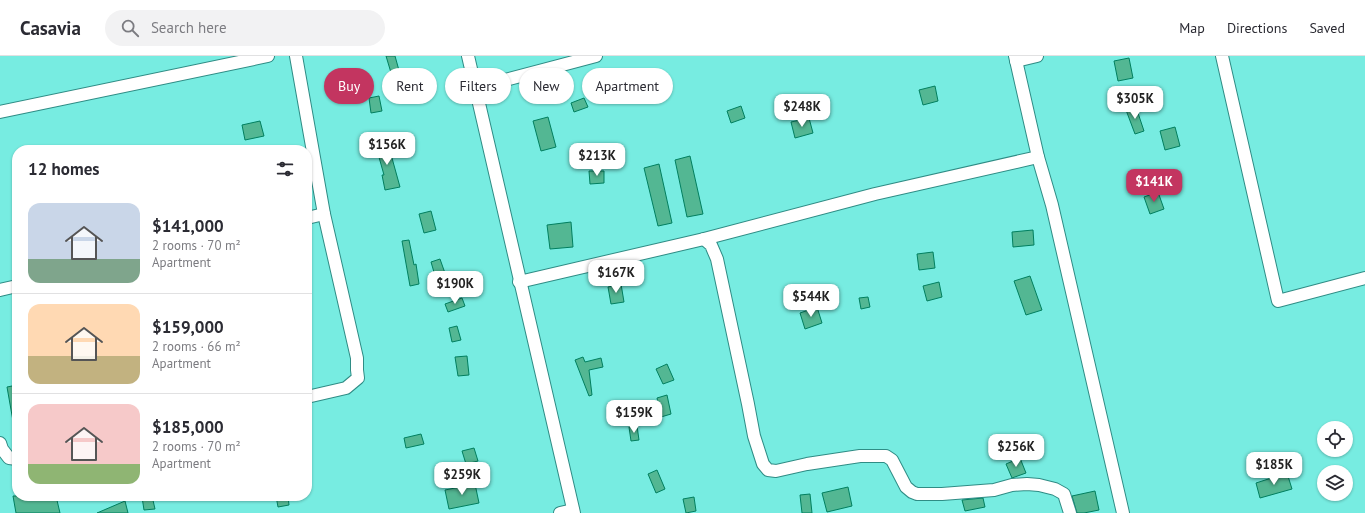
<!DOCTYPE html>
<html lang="en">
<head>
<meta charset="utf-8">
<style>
	body { margin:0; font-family:"PT Sans",sans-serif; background:#f2f2f3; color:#2b2b33; height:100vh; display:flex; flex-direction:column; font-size:15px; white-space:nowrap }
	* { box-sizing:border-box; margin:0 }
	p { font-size:13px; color:#7c7c81 }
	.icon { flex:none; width:22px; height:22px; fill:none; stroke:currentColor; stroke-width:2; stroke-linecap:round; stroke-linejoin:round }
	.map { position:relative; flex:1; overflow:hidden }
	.panel { position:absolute; left:12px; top:89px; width:300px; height:356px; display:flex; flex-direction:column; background:#fff; border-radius:16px; box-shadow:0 1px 3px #0004 }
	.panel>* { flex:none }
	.guide { position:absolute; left:324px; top:12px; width:380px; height:36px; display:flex; gap:8px }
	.tools { position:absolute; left:1317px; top:365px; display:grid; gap:8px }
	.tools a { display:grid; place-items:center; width:36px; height:36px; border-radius:50%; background:#fff; box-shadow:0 1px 3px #0004; font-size:20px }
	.price { position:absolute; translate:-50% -34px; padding:0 9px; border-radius:8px; background:#fff; color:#222; font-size:13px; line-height:26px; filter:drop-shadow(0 1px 2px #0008) }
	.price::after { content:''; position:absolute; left:50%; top:24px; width:12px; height:9px; margin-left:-6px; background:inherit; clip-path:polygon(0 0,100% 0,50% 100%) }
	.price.active { background:#c33560; color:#fff }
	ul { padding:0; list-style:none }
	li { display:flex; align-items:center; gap:12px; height:100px; padding:0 16px }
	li+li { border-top:1px solid #e1e1e2 }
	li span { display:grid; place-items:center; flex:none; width:112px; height:80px; border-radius:12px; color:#555 }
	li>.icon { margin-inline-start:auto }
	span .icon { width:48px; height:48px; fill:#fffc; stroke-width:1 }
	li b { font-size:17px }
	h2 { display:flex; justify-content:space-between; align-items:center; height:48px; padding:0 16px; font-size:17px }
	.pill { padding:0 14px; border-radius:18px; background:#fff; box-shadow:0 1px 3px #0004; font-size:14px; line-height:36px }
	.pill.active { background:#c33560; color:#fff }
	header { display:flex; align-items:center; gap:24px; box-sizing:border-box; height:56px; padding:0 20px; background:#fff; border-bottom:1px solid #e1e1e2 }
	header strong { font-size:19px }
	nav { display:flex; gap:22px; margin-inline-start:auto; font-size:14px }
	.search { width:280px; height:36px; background:#f2f2f3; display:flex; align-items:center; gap:10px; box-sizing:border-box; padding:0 14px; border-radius:22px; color:#7c7c81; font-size:15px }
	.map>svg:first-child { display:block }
</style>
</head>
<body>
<header>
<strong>Casavia</strong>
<div class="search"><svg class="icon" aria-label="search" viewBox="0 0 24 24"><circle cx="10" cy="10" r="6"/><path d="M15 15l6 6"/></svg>Search here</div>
<nav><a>Map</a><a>Directions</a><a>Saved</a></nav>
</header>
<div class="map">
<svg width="1365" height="457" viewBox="0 0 1365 457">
	<rect width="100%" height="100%" fill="#77ece1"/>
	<g fill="#53b793" stroke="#017f5f">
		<polygon points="386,0 395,0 400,18 392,20"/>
		<polygon points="1129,2 1133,22 1118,25 1114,5"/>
		<polygon points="935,30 938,45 923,49 919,34"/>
		<polygon points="379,40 382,55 371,57 369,42"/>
		<polygon points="584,42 588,51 574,56 571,47"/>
		<polygon points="741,50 745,62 731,67 727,55"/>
		<polygon points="1136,51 1144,75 1135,78 1126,54"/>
		<polygon points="548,61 556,91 541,95 533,65"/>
		<polygon points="809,62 813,77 795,82 791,66"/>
		<polygon points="260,65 264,80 245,84 242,69"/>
		<polygon points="1175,71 1180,90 1165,94 1160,75"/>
		<polygon points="387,84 400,131 385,134 382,119 384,119 375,87"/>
		<polygon points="690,100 703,158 687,161 675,104"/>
		<polygon points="659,108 672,167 658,170 644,112"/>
		<polygon points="589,115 604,115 604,127 590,128"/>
		<polygon points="1158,136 1164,153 1150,158 1144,141"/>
		<polygon points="431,155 436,174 424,177 419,158"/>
		<polygon points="571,166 573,191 550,193 547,169"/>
		<polygon points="1033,174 1034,189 1013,191 1012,176"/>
		<polygon points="409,184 414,209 416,208 419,228 410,230 402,185"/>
		<polygon points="933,196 935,212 919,214 917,198"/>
		<polygon points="440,203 446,220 436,223 431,206"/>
		<polygon points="1030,220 1042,254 1026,259 1014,225"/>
		<polygon points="939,226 942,241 927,245 923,230"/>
		<polygon points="621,228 624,246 611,248 608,231"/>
		<polygon points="868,241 870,251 861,253 859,242"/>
		<polygon points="462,242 465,250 448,256 445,248"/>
		<polygon points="817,251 822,267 805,273 800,257"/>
		<polygon points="457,270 461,284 452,286 449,272"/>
		<polygon points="467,300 469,319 458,320 455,301"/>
		<polygon points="583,301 585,306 601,302 603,311 589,314 592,339 589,340 575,304"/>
		<polygon points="667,308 674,324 663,328 656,313"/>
		<polygon points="17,329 17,365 13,365 7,331"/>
		<polygon points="667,339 671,358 661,361 657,342"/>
		<polygon points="637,370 639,384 631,385 629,371"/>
		<polygon points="421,378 424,388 406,392 404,382"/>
		<polygon points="474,392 478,405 466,408 462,395"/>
		<polygon points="1020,402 1026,417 1012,422 1006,408"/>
		<polygon points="657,414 665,433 656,437 648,418"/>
		<polygon points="1287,417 1292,433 1260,442 1256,427"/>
		<polygon points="475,428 479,447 449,453 445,434"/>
		<polygon points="848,431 852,450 827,456 822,437"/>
		<polygon points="1095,435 1099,454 1084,457 1077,457 1072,440"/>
		<polygon points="810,438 812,457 802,457 800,439"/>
		<polygon points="13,440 56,440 60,457 16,457"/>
		<polygon points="152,440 155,453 144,454 142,441"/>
		<polygon points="276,440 288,440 289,449 278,451"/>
		<polygon points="694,441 696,455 686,457 683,443"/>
		<polygon points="983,442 985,451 965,455 962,444"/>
		<polygon points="125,445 128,457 97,457"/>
	</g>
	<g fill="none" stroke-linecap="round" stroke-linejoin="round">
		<g stroke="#2f8c85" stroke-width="14">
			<g id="street">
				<polyline points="296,0 324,158 357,302 357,314 358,322 346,332 307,341"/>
				<polyline points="468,0 574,457"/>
				<polyline points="1015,0 1038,101 1052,149 1123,457"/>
				<polyline points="1222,0 1278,245 1365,222"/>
				<polyline points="1016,5 1037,0"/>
				<polyline points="475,32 596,0"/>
				<polyline points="0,56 268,0"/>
				<polyline points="307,162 324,158"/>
				<polyline points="704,183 711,189 717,203 748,348 754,380 763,408 768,414 776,415 807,408 860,400 886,400 892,404 906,431 912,436 917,438 942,438 994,434 1012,429 1027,428 1039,429 1055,433 1064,438 1070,457"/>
				<polyline points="519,226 704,183 875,138 1038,101"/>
				<polyline points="0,234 17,230"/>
				<polyline points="0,387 2,393 9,402 17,403"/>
				<polyline points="560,457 573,454"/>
			</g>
		</g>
		<use href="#street" stroke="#fff" stroke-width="12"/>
	</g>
</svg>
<div class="tools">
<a><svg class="icon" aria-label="locate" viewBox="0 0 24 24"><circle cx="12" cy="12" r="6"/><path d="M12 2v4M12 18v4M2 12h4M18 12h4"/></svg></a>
<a><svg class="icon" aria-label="layers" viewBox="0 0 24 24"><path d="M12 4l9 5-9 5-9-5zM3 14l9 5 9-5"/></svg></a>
</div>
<b class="price" style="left:1135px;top:64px">$305K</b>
<b class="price" style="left:802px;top:72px">$248K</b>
<b class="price" style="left:387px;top:110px">$156K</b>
<b class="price" style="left:597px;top:121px">$213K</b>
<b class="price active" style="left:1154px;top:147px">$141K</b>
<b class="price" style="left:616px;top:238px">$167K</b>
<b class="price" style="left:455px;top:249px">$190K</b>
<b class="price" style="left:811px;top:262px">$544K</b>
<b class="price" style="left:634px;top:378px">$159K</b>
<b class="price" style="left:1016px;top:412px">$256K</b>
<b class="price" style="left:1274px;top:430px">$185K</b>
<b class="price" style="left:462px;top:440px">$259K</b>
<div class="guide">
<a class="pill active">Buy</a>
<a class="pill">Rent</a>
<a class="pill">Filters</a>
<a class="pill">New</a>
<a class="pill">Apartment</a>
</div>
<section class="panel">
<h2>12 homes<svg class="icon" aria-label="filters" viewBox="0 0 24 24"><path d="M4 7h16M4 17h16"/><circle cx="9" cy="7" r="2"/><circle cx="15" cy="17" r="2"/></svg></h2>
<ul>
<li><span style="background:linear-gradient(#c9d6e8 70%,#7fa58c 0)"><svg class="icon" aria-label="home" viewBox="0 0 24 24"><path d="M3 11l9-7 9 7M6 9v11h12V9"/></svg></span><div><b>$141,000</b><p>2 rooms · 70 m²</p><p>Apartment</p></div></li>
<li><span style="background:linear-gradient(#ffd9b3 65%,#c2b280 0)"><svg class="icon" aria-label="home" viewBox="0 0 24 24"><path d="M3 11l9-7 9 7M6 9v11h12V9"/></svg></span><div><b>$159,000</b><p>2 rooms · 66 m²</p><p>Apartment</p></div></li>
<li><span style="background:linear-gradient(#f6c9c9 75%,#8fb573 0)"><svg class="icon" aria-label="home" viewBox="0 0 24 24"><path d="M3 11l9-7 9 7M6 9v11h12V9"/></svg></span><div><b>$185,000</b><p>2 rooms · 70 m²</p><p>Apartment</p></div></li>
</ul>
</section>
</div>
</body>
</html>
